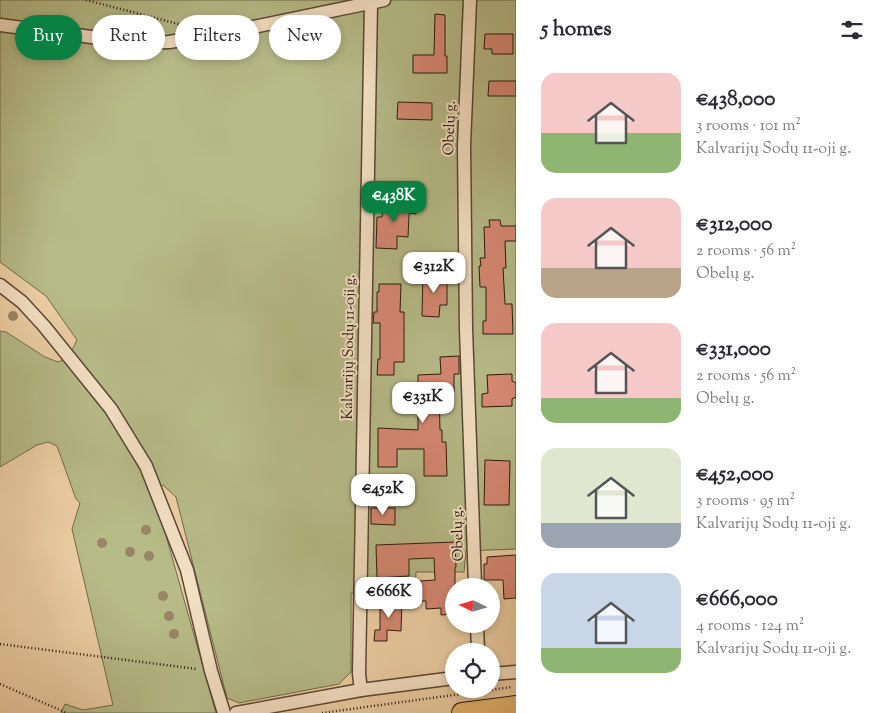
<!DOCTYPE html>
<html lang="en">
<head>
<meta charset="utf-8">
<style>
	body { margin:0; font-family:"Sorts Mill Goudy",serif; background:#f7f7f7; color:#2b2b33; height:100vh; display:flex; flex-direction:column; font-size:19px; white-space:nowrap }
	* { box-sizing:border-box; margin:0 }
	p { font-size:16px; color:#7c7c81 }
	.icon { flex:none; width:28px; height:28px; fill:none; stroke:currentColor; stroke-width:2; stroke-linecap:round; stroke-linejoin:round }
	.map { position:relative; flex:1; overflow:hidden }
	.side { display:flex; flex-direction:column; background:#fff; width:375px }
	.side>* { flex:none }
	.banner { position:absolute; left:15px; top:15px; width:425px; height:45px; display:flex; gap:10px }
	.needle { width:32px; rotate:275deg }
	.tools { position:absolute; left:445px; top:578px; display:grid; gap:10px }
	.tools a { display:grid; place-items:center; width:55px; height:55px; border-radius:50%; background:#fff; box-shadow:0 2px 8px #0003; font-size:25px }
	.price { position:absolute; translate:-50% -42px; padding:0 11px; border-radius:10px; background:#fff; color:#222; font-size:16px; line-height:32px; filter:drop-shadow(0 1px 2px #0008) }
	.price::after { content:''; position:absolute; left:50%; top:30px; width:15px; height:11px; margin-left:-8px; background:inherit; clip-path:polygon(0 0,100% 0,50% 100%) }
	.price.active { background:#0b8043; color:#fff }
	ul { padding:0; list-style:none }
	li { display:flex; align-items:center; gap:15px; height:125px; padding:0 25px }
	li span { display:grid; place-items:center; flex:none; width:140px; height:100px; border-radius:15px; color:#555 }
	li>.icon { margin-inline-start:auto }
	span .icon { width:60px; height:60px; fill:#fffc; stroke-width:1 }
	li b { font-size:21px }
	h2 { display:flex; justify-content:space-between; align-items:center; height:60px; padding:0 25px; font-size:21px }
	.chip { padding:0 18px; border-radius:22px; background:#fff; box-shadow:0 2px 8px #0003; font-size:18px; line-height:45px }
	.chip.active { background:#0b8043; color:#fff }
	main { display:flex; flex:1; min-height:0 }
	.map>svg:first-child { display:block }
</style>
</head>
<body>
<main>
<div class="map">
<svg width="516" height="713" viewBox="0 0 516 713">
	<rect width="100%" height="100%" fill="#eecfa5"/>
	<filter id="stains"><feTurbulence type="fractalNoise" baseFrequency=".004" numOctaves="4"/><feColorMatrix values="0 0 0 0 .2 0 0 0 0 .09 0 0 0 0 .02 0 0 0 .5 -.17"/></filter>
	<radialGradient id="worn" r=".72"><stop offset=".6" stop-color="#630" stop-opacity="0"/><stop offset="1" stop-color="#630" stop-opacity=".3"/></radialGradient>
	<polygon fill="#b6bb88" stroke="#6f6a4e" points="0,0 516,0 516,549 466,551 464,572 416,572 415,590 351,593 351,672 339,684 239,703 227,698 176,497 163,485 154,493 216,713 61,713 65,704 83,710 113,705 72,529 80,503 76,499 57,446 48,442 37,445 0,467 0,331 6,332 45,357 58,362 68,358 77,340 46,296 0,262"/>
	<g fill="#d78974" stroke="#281813">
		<polygon points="435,14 445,15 445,56 447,56 447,73 413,73 413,55 434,55"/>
		<polygon points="485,34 513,34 513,54 492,54 492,49 484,49"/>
		<polygon points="489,81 516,81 516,96 488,96"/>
		<polygon points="398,102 432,103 432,120 397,119"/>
		<polygon points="383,200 417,201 416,214 410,213 409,215 408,237 397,236 397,249 376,248 377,217 382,217"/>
		<polygon points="489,220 500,220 501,226 516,226 516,241 505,241 506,268 503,268 505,304 512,304 513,334 483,334 483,321 486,321 486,287 480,287 479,266 481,266 480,258 485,258 484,227 490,227"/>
		<polygon points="423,274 447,274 447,305 440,305 439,317 422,316"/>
		<polygon points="379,284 401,284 400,312 404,312 404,362 394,362 394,375 377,375 378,359 380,359 380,323 373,323 374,312 377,312 377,292 379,292"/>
		<polygon points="459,356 459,374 454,374 454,392 439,392 440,430 442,430 442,442 446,442 447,476 424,476 424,449 397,449 397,467 378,467 378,428 418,430 418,410 412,407 412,400 418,397 418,375 441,374 440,357"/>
		<polygon points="512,374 512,381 516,383 516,397 512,399 512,406 482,407 482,394 488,393 487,375"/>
		<polygon points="485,460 510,461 509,505 484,505"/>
		<polygon points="371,508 395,508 395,525 371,524"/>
		<polygon points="455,542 456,567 455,568 455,586 454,586 454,614 441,615 441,608 426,609 426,601 421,601 420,581 435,580 434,558 409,559 409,576 377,578 376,545"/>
		<polygon points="516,555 516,598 504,599 503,580 484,580 484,564 487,564 487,557"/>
		<polygon points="380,601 402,601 401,631 387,630 387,641 374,641 375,630 380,630"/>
	</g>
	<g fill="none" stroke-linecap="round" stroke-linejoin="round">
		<g stroke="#5a4638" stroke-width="15">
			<g id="minor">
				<polyline points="470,0 464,146 466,329 475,586"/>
				<polyline points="0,25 137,43 169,42 219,34 384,0"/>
				<polyline points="0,285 22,302 44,326 111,409 146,466 187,570 211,671 224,713"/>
				<polyline points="477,624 478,651"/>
				<polyline points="491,674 516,672"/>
				<polyline points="361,690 359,674 371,4"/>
				<polyline points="236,713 361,690 454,678"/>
			</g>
		</g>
		<g stroke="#281813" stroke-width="22">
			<polyline id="primary" points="462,713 516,706"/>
		</g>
		<g stroke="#281813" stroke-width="2.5" stroke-dasharray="1 2.5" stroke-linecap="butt">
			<polyline points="86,0 186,26"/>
			<polyline points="0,644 197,669"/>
			<polyline points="0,684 67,713"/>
			<polyline points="322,713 512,687"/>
		</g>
		<use href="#minor" stroke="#f4e0c4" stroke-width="12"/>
		<use href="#primary" stroke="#e7b872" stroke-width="20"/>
	</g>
	<g fill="#998568">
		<circle cx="13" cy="316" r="5"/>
		<circle cx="146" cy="530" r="5"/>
		<circle cx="102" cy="543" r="5"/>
		<circle cx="130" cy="552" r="5"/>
		<circle cx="149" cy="556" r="5"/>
		<circle cx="163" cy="596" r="5"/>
		<circle cx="169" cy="616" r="5"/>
		<circle cx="174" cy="634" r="5"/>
	</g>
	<g text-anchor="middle" stroke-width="4" stroke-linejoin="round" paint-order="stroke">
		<g font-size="15" fill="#281813" stroke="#f4e0c4">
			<text transform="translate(449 128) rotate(-88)" y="5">Obelų g.</text>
			<text transform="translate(348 347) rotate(-89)" y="5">Kalvarijų Sodų 11-oji g.</text>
			<text transform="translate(457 534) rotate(-92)" y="5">Obelų g.</text>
		</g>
	</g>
	<rect width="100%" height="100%" filter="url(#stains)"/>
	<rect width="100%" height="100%" fill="url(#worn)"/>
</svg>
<div class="tools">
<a><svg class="needle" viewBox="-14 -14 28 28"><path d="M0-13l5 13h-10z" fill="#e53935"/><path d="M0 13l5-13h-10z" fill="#7c7c81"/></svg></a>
<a><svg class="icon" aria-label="locate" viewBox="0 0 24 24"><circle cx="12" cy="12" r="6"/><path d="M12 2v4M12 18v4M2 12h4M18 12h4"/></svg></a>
</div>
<b class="price active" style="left:394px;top:223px">€438K</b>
<b class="price" style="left:434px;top:294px">€312K</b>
<b class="price" style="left:423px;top:424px">€331K</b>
<b class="price" style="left:383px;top:516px">€452K</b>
<b class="price" style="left:389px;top:619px">€666K</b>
<div class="banner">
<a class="chip active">Buy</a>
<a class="chip">Rent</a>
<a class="chip">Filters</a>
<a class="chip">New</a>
</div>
</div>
<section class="side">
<h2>5 homes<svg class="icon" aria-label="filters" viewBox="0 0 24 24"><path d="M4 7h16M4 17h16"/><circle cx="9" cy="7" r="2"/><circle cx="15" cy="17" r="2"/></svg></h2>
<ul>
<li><span style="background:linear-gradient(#f6c9c9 60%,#8fb573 0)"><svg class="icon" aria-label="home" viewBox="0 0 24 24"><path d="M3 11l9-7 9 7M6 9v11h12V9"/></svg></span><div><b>€438,000</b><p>3 rooms · 101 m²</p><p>Kalvarijų Sodų 11-oji g.</p></div></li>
<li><span style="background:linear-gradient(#f6c9c9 70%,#b9a48a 0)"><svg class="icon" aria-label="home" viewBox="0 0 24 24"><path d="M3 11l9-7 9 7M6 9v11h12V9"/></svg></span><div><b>€312,000</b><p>2 rooms · 56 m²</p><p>Obelų g.</p></div></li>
<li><span style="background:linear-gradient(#f6c9c9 75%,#8fb573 0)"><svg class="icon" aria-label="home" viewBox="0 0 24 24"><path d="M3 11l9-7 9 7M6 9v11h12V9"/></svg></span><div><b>€331,000</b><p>2 rooms · 56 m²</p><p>Obelų g.</p></div></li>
<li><span style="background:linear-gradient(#dfe7d0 75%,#9aa5b1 0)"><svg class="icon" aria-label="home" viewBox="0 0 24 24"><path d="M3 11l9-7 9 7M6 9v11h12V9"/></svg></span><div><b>€452,000</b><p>3 rooms · 95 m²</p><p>Kalvarijų Sodų 11-oji g.</p></div></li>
<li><span style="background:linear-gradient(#c9d6e8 75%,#8fb573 0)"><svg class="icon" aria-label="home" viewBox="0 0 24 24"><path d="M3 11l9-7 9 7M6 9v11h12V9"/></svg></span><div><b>€666,000</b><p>4 rooms · 124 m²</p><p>Kalvarijų Sodų 11-oji g.</p></div></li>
</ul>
</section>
</main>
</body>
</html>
